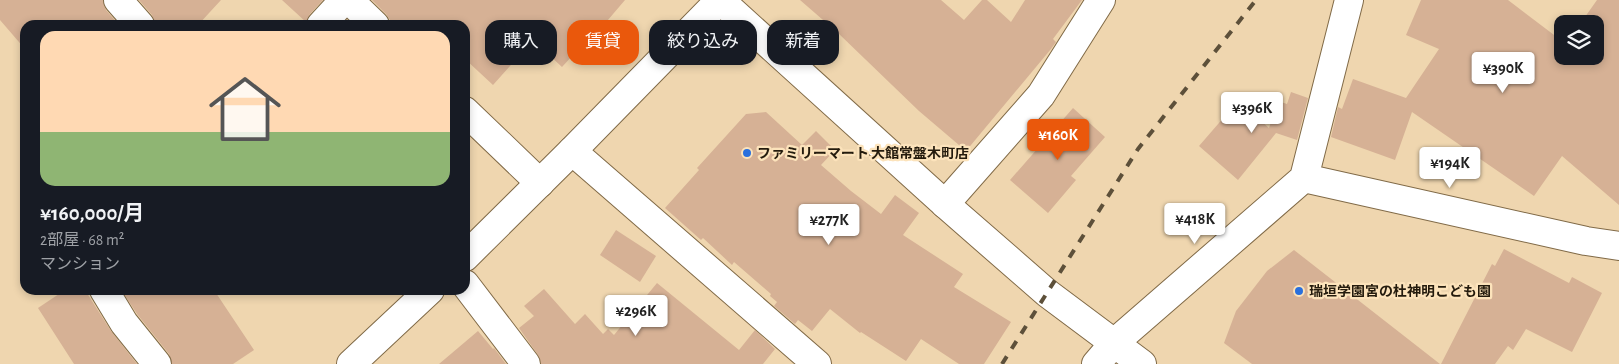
<!DOCTYPE html>
<html lang="ja">
<head>
<meta charset="utf-8">
<style>
	body { margin:0; font-family:"Alegreya Sans","Noto Sans JP",sans-serif; background:#242831; color:#f1f3f6; height:100vh; display:flex; flex-direction:column; font-size:19px; white-space:nowrap }
	* { box-sizing:border-box; margin:0 }
	p { font-size:16px; color:#9ea1a6 }
	.icon { flex:none; width:28px; height:28px; fill:none; stroke:currentColor; stroke-width:2; stroke-linecap:round; stroke-linejoin:round }
	.map { position:relative; flex:1; overflow:hidden }
	.sheet { position:absolute; left:20px; top:20px; width:450px; height:275px; display:flex; flex-direction:column; background:#171b24; border-radius:15px; box-shadow:0 2px 8px #0003 }
	.sheet>* { flex:none }
	.guide { position:absolute; left:485px; top:20px; width:475px; height:45px; display:flex; gap:10px }
	.buttons { position:absolute; left:1554px; top:15px; display:grid; gap:10px }
	.buttons a { display:grid; place-items:center; width:50px; height:50px; border-radius:10px; background:#171b24; box-shadow:0 2px 8px #0003; font-size:25px }
	.price { position:absolute; translate:-50% -42px; padding:0 11px; border-radius:5px; background:#fff; color:#222; font-size:16px; line-height:32px; filter:drop-shadow(0 1px 2px #0008) }
	.price::after { content:''; position:absolute; left:50%; top:30px; width:15px; height:11px; margin-left:-8px; background:inherit; clip-path:polygon(0 0,100% 0,50% 100%) }
	.price.selected { background:#ea580c; color:#fff }
	ul { padding:0; list-style:none }
	li { display:grid; align-content:center; gap:10px; height:265px; padding:0 20px }
	li+li { border-top:1px solid #363941 }
	li span { display:grid; place-items:center; height:155px; border-radius:15px; color:#555 }
	li>.icon { margin-inline-start:auto }
	span .icon { width:90px; height:90px; fill:#fffc; stroke-width:1 }
	li b { font-size:21px }
	.pill { padding:0 18px; border-radius:15px; background:#171b24; box-shadow:0 2px 8px #0003; font-size:18px; line-height:45px }
	.pill.selected { background:#ea580c; color:#fff }
	.map>svg:first-child { display:block }
</style>
</head>
<body>
<div class="map">
<svg width="1619" height="364" viewBox="0 0 1619 364">
	<rect width="100%" height="100%" fill="#efd6af"/>
	<g fill="#d6b195">
		<polygon points="0,0 103,0 106,10 119,25 25,25 25,49 0,20"/>
		<polygon points="139,0 221,0 198,25 155,25 152,15"/>
		<polygon points="282,0 323,0 310,14 306,22"/>
		<polygon points="372,0 625,0 596,34 594,32 562,67 533,40 493,85 465,59 465,25 390,25 390,20 386,14"/>
		<polygon points="800,0 941,0 964,20 982,0 987,0 1011,22 1025,0 1082,0 1053,39 1056,42 1051,49 966,151 919,111 838,33"/>
		<polygon points="1421,0 1508,0 1562,41 1562,56 1595,56 1595,24 1580,24 1597,0 1619,0 1619,205 1562,156 1534,196 1412,112 1395,160 1331,137 1338,107 1342,109 1353,79 1406,98 1439,49 1406,35"/>
		<polygon points="1291,92 1308,98 1297,140 1276,133 1238,180 1199,146 1238,101 1269,128 1278,101 1287,104"/>
		<polygon points="1073,108 1105,137 1071,176 1076,180 1048,213 1010,180"/>
		<polygon points="766,112 802,145 816,131 835,150 821,165 851,191 881,214 895,195 919,213 903,235 963,274 954,287 1011,322 984,364 959,364 921,339 906,361 861,332 860,333 830,309 812,331 798,320 795,324 774,306 777,302 770,296 771,294 734,262 732,265 703,238 701,240 665,208 699,170 697,168 746,114"/>
		<polygon points="616,230 656,256 640,282 600,255"/>
		<polygon points="1504,249 1569,283 1572,277 1602,293 1572,352 1526,329 1513,350 1508,346 1495,364 1441,364 1492,264 1495,266"/>
		<polygon points="1294,250 1440,364 1252,364 1224,343 1236,311 1267,271"/>
		<polygon points="657,283 739,350 755,330 775,349 763,364 541,364 538,355 519,328 534,316 524,306 544,289 575,324 585,314 603,334 608,329 614,335"/>
		<polygon points="65,290 85,290 111,331 137,364 74,364 38,308"/>
		<polygon points="130,290 214,290 254,350 233,364 172,364 169,354 137,314 124,294"/>
		<polygon points="478,331 493,349 494,348 506,364 439,364"/>
	</g>
	<g fill="none" stroke-linecap="round" stroke-linejoin="round">
		<g stroke="#806a47" stroke-width="30">
			<g id="minor">
				<polyline points="118,0 140,25"/>
				<polyline points="349,0 375,25"/>
				<polyline points="720,0 945,204 1047,293 1142,364"/>
				<polyline points="321,25 344,0"/>
				<polyline points="465,111 540,183"/>
				<polyline points="572,151 817,364"/>
				<polyline points="1304,178 1586,241 1619,246"/>
				<polyline points="945,204 1041,95 1101,0"/>
				<polyline points="465,257 572,151 720,0"/>
				<polyline points="465,284 526,364"/>
				<polyline points="104,290 124,323 157,364"/>
				<polyline points="351,364 430,290"/>
				<polyline points="1096,364 1114,343 1304,178 1349,0"/>
			</g>
		</g>
		<use href="#minor" stroke="#fff" stroke-width="28"/>
		<polyline stroke="#5d503a" stroke-width="4" stroke-dasharray="9 9" stroke-linecap="butt" points="1002,364 1138,149 1256,0"/>
	</g>
	<g fill="#2a70dd" stroke="#fce3bb" stroke-width="2">
		<circle cx="747" cy="153" r="5"/>
		<circle cx="1299" cy="291" r="5"/>
	</g>
	<g text-anchor="middle" stroke-width="4.5" stroke-linejoin="round" paint-order="stroke">
		<g font-size="14" font-weight="bold" fill="#241b0d" stroke="#fce3bb" text-anchor="start">
			<text x="757" y="158">ファミリーマート 大館常盤木町店</text>
			<text x="1309" y="296">瑞垣学園宮の杜神明こども園</text>
		</g>
	</g>
</svg>
<div class="buttons">
<a><svg class="icon" aria-label="layers" viewBox="0 0 24 24"><path d="M12 4l9 5-9 5-9-5zM3 14l9 5 9-5"/></svg></a>
</div>
<b class="price" style="left:1503px;top:94px">¥390K</b>
<b class="price" style="left:1252px;top:134px">¥396K</b>
<b class="price selected" style="left:1058px;top:161px">¥160K</b>
<b class="price" style="left:1450px;top:189px">¥194K</b>
<b class="price" style="left:1195px;top:245px">¥418K</b>
<b class="price" style="left:829px;top:246px">¥277K</b>
<b class="price" style="left:636px;top:337px">¥296K</b>
<div class="guide">
<a class="pill">購入</a>
<a class="pill selected">賃貸</a>
<a class="pill">絞り込み</a>
<a class="pill">新着</a>
</div>
<section class="sheet">
<ul>
<li><span style="background:linear-gradient(#ffd9b3 65%,#8fb573 0)"><svg class="icon" aria-label="home" viewBox="0 0 24 24"><path d="M3 11l9-7 9 7M6 9v11h12V9"/></svg></span><div><b>¥160,000/月</b><p>2部屋 · 68 m²</p><p>マンション</p></div></li>
</ul>
</section>
</div>
</body>
</html>
